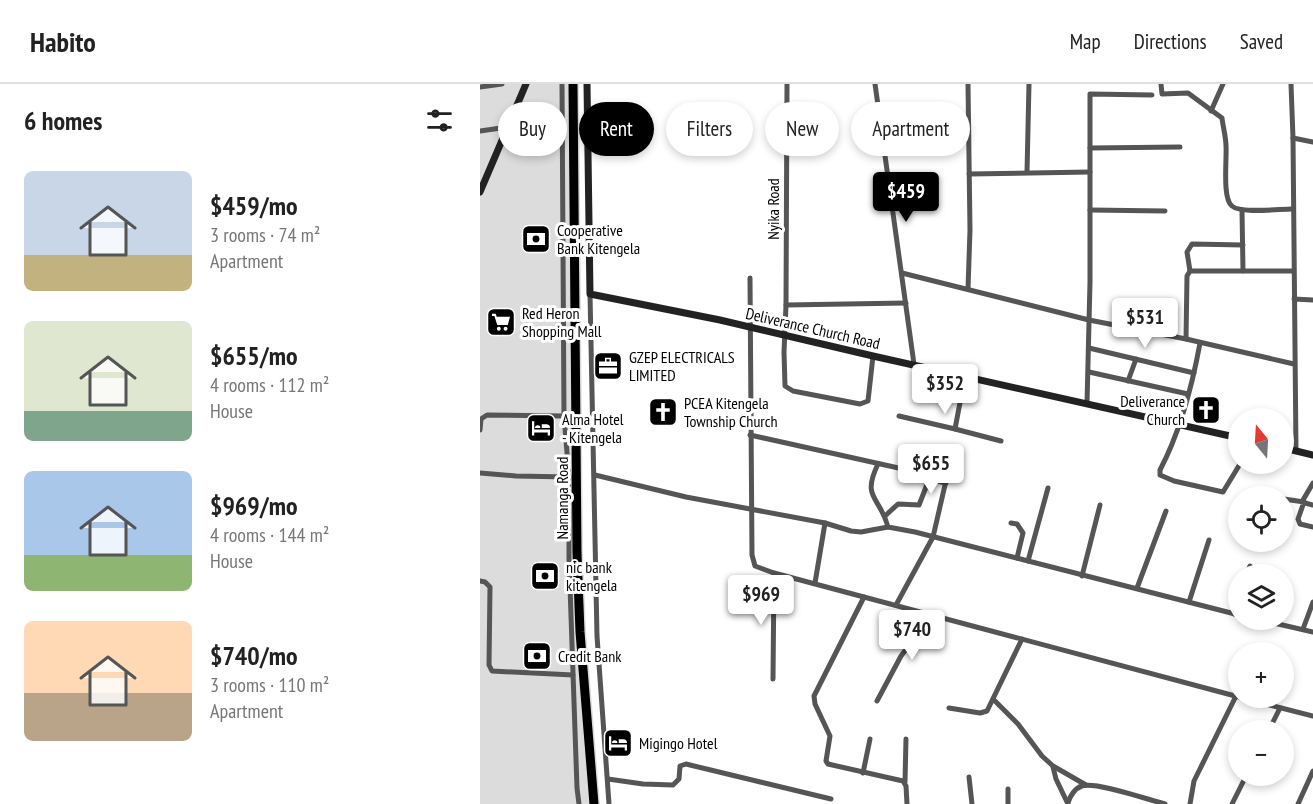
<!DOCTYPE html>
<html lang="en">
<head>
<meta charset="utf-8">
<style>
	body { margin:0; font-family:"PT Sans Narrow",sans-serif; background:#f2f2f2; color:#222; height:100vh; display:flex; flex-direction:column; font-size:22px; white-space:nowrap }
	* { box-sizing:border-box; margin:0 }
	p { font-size:20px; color:#767676 }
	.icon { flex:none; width:33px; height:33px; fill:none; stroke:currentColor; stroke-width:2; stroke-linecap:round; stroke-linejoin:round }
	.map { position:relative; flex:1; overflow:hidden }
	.side { display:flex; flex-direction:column; background:#fff; width:480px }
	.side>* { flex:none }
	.guide { position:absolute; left:18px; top:18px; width:570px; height:54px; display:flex; gap:12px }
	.needle { width:39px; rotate:342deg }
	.controls { position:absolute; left:748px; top:324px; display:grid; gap:12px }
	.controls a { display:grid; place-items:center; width:66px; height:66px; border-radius:50%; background:#fff; box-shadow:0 3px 9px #0003; font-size:30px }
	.price { position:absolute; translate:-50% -51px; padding:0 14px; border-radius:6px; background:#fff; color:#222; font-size:20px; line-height:39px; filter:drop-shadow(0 2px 3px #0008) }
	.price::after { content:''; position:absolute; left:50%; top:36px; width:18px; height:14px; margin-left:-9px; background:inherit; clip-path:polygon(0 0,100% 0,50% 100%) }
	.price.current { background:#000; color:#fff }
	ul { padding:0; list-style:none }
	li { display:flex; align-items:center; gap:18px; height:150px; padding:0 24px }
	li span { display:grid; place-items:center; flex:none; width:168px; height:120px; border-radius:9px; color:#555 }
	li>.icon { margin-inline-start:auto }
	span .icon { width:72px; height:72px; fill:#fffc; stroke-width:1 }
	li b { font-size:26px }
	h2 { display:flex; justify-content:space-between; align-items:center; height:72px; padding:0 24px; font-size:26px }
	.pill { padding:0 21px; border-radius:27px; background:#fff; box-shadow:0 3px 9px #0003; font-size:21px; line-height:54px }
	.pill.current { background:#000; color:#fff }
	header { display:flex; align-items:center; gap:36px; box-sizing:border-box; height:84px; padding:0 30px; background:#fff; border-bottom:2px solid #e0e0e0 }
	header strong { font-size:28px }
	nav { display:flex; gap:33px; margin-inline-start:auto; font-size:21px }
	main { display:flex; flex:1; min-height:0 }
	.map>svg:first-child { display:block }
</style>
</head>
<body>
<header>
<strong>Habito</strong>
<nav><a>Map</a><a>Directions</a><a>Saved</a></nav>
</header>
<main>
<section class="side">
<h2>6 homes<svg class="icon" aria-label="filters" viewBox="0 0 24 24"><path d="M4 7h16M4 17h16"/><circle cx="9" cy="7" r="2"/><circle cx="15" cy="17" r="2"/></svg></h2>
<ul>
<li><span style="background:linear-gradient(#c9d6e8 70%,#c2b280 0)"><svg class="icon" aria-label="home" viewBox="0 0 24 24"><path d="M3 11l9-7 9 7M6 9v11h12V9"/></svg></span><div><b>$459/mo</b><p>3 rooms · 74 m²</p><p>Apartment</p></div></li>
<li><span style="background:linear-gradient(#dfe7d0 75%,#7fa58c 0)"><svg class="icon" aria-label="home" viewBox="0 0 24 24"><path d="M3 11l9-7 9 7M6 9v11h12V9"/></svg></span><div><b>$655/mo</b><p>4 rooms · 112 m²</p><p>House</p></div></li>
<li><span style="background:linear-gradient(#a9c7e8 70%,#8fb573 0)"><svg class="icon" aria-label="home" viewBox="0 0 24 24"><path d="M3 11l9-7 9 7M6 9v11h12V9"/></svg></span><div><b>$969/mo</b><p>4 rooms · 144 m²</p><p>House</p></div></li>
<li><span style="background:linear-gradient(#ffd9b3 60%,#b9a48a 0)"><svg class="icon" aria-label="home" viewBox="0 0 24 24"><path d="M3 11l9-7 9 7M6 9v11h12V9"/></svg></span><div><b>$740/mo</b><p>3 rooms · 110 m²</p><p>Apartment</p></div></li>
</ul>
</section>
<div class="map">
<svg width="833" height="720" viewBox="0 0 833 720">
	<rect width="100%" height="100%" fill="#fff"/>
	<polygon fill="#dcdcdc" points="0,0 92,0 97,469 114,720 0,720"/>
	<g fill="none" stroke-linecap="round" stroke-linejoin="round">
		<g stroke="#dbdbdb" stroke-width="12">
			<polyline id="highway" points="93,0 97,469 100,548 114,720"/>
		</g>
		<g stroke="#555" stroke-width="5">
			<polyline points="82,0 84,332 89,393 89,474 97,704 99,720"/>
			<polyline points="307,0 306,221 304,268 305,302 313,307 380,320 388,317 393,272"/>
			<polyline points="395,0 434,280"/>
			<polyline points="488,0 490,146 488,205"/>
			<path d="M 681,0 L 682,10 L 708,9 L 742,34 C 743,43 746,53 746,62 C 747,74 742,115 752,122 C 761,130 799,125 812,125"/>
			<polyline points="811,0 813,54 816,367"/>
			<polyline points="0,3 22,0"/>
			<polyline points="731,27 743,0"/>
			<polyline points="0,47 28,43"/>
			<polyline points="813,54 833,58"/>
			<polyline points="610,64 700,63"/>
			<polyline points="547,88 549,0"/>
			<polyline points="489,90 610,88"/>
			<polyline points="610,126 685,127"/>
			<polyline points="762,126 763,187"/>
			<polyline points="710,187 707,168 712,160 763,161"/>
			<polyline points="422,189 609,236 706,255 814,280"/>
			<polyline points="270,194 272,471 275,482 294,489 759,613"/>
			<polyline points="110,210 117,552 129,720"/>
			<polyline points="814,215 833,216"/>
			<polyline points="306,221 426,219"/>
			<polyline points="706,255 707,192 710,187 813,187"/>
			<path d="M 720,259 C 712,303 701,346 680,386 L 680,391 L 694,397 L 743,408 L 760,380"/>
			<polyline points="609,264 714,289"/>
			<polyline points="609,288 708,310"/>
			<polyline points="648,297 656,275"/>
			<polyline points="607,319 610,198 610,10 672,11"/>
			<polyline points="419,332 475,345 485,292"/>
			<polyline points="475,345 521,357"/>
			<polyline points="0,346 1,335 7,331 84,332"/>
			<polyline points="270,351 441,389 447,392 448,398 439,421 418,420 405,432"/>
			<path d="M 398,380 C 381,415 400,412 408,443 L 435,448 L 759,531"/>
			<polyline points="0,389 36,392 89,393"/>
			<polyline points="115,391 206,413 345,439 371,447 381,448 408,443"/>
			<polyline points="448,395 466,399"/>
			<polyline points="833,399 823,416 825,419 833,421"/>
			<polyline points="804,415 824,418 818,435 820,440 833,443"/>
			<polyline points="531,439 537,440 543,449 537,474"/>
			<polyline points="548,477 568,404"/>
			<polyline points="767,490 770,482"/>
			<polyline points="602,492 620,421"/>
			<polyline points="0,497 5,498 10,503 9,581 12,587 93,591"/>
			<polyline points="335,499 345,439"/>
			<polyline points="657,504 686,427"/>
			<polyline points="384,513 334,612 335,620 350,652 346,677 348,680 423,697 426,702 427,720"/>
			<polyline points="709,518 729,456"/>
			<polyline points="416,521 453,453 471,375"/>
			<polyline points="754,530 759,515"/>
			<polyline points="781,536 833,548"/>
			<polyline points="823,545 833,518"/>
			<polyline points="293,595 294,489"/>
			<polyline points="762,614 833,632"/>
			<polyline points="514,616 538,640 562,672 573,682 606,701"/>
			<polyline points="397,617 421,572 430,560 439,554 455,531"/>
			<polyline points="469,624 500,629 507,627 542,555"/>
			<polyline points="789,646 800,624"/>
			<polyline points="573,683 576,695 587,718"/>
			<polyline points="383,689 390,655"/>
			<polyline points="489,693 492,720"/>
			<polyline points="128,695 163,700 193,701 199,695 200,682 206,680 351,715"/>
			<polyline points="425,698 426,655"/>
			<polyline points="528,705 528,720"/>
			<path d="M 588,719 C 590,712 595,704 602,702 C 615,697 669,716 685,720"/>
			<polyline points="710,720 714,697 756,612"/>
			<polyline points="752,720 766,692"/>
			<polyline points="818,720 833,687"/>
		</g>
		<g stroke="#222" stroke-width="7">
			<polyline points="107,0 110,210 240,236 393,272 759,354"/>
			<polyline points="0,108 46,0"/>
			<polyline points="804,364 833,371"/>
		</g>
		<use href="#highway" stroke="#000" stroke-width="9"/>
	</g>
	<defs>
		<g id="bank-square" transform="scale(1.5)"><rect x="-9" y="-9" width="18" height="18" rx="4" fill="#000" stroke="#fff"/><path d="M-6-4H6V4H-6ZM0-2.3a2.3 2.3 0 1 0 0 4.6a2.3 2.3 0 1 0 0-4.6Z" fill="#fff"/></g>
		<g id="supermarket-square" transform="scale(1.5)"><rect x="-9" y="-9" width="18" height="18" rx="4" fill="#000" stroke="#fff"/><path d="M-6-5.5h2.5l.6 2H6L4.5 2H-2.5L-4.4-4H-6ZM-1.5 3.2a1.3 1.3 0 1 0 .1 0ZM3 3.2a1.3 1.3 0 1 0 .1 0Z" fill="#fff"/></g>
		<g id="office-square" transform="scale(1.5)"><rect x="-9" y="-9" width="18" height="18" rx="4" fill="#000" stroke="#fff"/><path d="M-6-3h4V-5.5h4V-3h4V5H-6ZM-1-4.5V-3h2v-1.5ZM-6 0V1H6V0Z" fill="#fff"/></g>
		<g id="church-square" transform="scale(1.5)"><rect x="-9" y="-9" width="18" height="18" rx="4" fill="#000" stroke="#fff"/><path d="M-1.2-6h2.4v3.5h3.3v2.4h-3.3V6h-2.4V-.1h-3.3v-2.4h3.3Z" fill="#fff"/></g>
		<g id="hotel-square" transform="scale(1.5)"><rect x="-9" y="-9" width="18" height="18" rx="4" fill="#000" stroke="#fff"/><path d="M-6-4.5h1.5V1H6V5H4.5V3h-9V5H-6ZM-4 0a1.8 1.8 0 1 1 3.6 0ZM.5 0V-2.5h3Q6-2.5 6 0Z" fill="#fff"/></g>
	</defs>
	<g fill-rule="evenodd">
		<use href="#bank-square" x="56" y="155"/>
		<use href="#supermarket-square" x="21" y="238"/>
		<use href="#office-square" x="128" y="282"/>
		<use href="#church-square" x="726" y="326"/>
		<use href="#church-square" x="183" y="328"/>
		<use href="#hotel-square" x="61" y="344"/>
		<use href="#bank-square" x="65" y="492"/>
		<use href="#bank-square" x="57" y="572"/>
		<use href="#hotel-square" x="138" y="659"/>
	</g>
	<g text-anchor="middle" stroke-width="6" stroke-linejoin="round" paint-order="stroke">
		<g font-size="16" fill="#000" stroke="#fff">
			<text transform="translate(293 125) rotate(-90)" y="6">Nyika Road</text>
			<text transform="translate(333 244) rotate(13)" y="6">Deliverance Church Road</text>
			<text transform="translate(82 414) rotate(-90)" y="6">Namanga Road</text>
		</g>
		<g font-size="16" fill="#000" stroke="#fff" text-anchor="start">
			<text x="77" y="152">Cooperative<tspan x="77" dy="18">Bank Kitengela</tspan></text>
			<text x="42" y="235">Red Heron<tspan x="42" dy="18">Shopping Mall</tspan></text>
			<text x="149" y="279">GZEP ELECTRICALS<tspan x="149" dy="18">LIMITED</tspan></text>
			<text x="705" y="323" text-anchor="end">Deliverance<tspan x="705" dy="18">Church</tspan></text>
			<text x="204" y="325">PCEA Kitengela<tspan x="204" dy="18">Township Church</tspan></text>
			<text x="82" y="341">Alma Hotel<tspan x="82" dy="18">- Kitengela</tspan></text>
			<text x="86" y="489">nic bank<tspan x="86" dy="18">kitengela</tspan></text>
			<text x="78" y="578">Credit Bank</text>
			<text x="159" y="665">Migingo Hotel</text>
		</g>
	</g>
</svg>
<div class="controls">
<a><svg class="needle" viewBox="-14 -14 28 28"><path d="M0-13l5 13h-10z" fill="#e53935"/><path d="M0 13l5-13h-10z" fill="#767676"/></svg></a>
<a><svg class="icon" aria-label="locate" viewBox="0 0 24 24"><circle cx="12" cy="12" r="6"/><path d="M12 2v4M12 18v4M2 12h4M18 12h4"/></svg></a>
<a><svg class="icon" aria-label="layers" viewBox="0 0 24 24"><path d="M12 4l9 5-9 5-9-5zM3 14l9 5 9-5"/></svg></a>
<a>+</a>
<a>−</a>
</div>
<b class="price current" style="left:426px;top:139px">$459</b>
<b class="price" style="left:665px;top:265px">$531</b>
<b class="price" style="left:465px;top:331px">$352</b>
<b class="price" style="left:451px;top:411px">$655</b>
<b class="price" style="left:281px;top:542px">$969</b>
<b class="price" style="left:432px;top:577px">$740</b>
<div class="guide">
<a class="pill">Buy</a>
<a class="pill current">Rent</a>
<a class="pill">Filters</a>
<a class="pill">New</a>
<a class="pill">Apartment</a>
</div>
</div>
</main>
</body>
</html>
